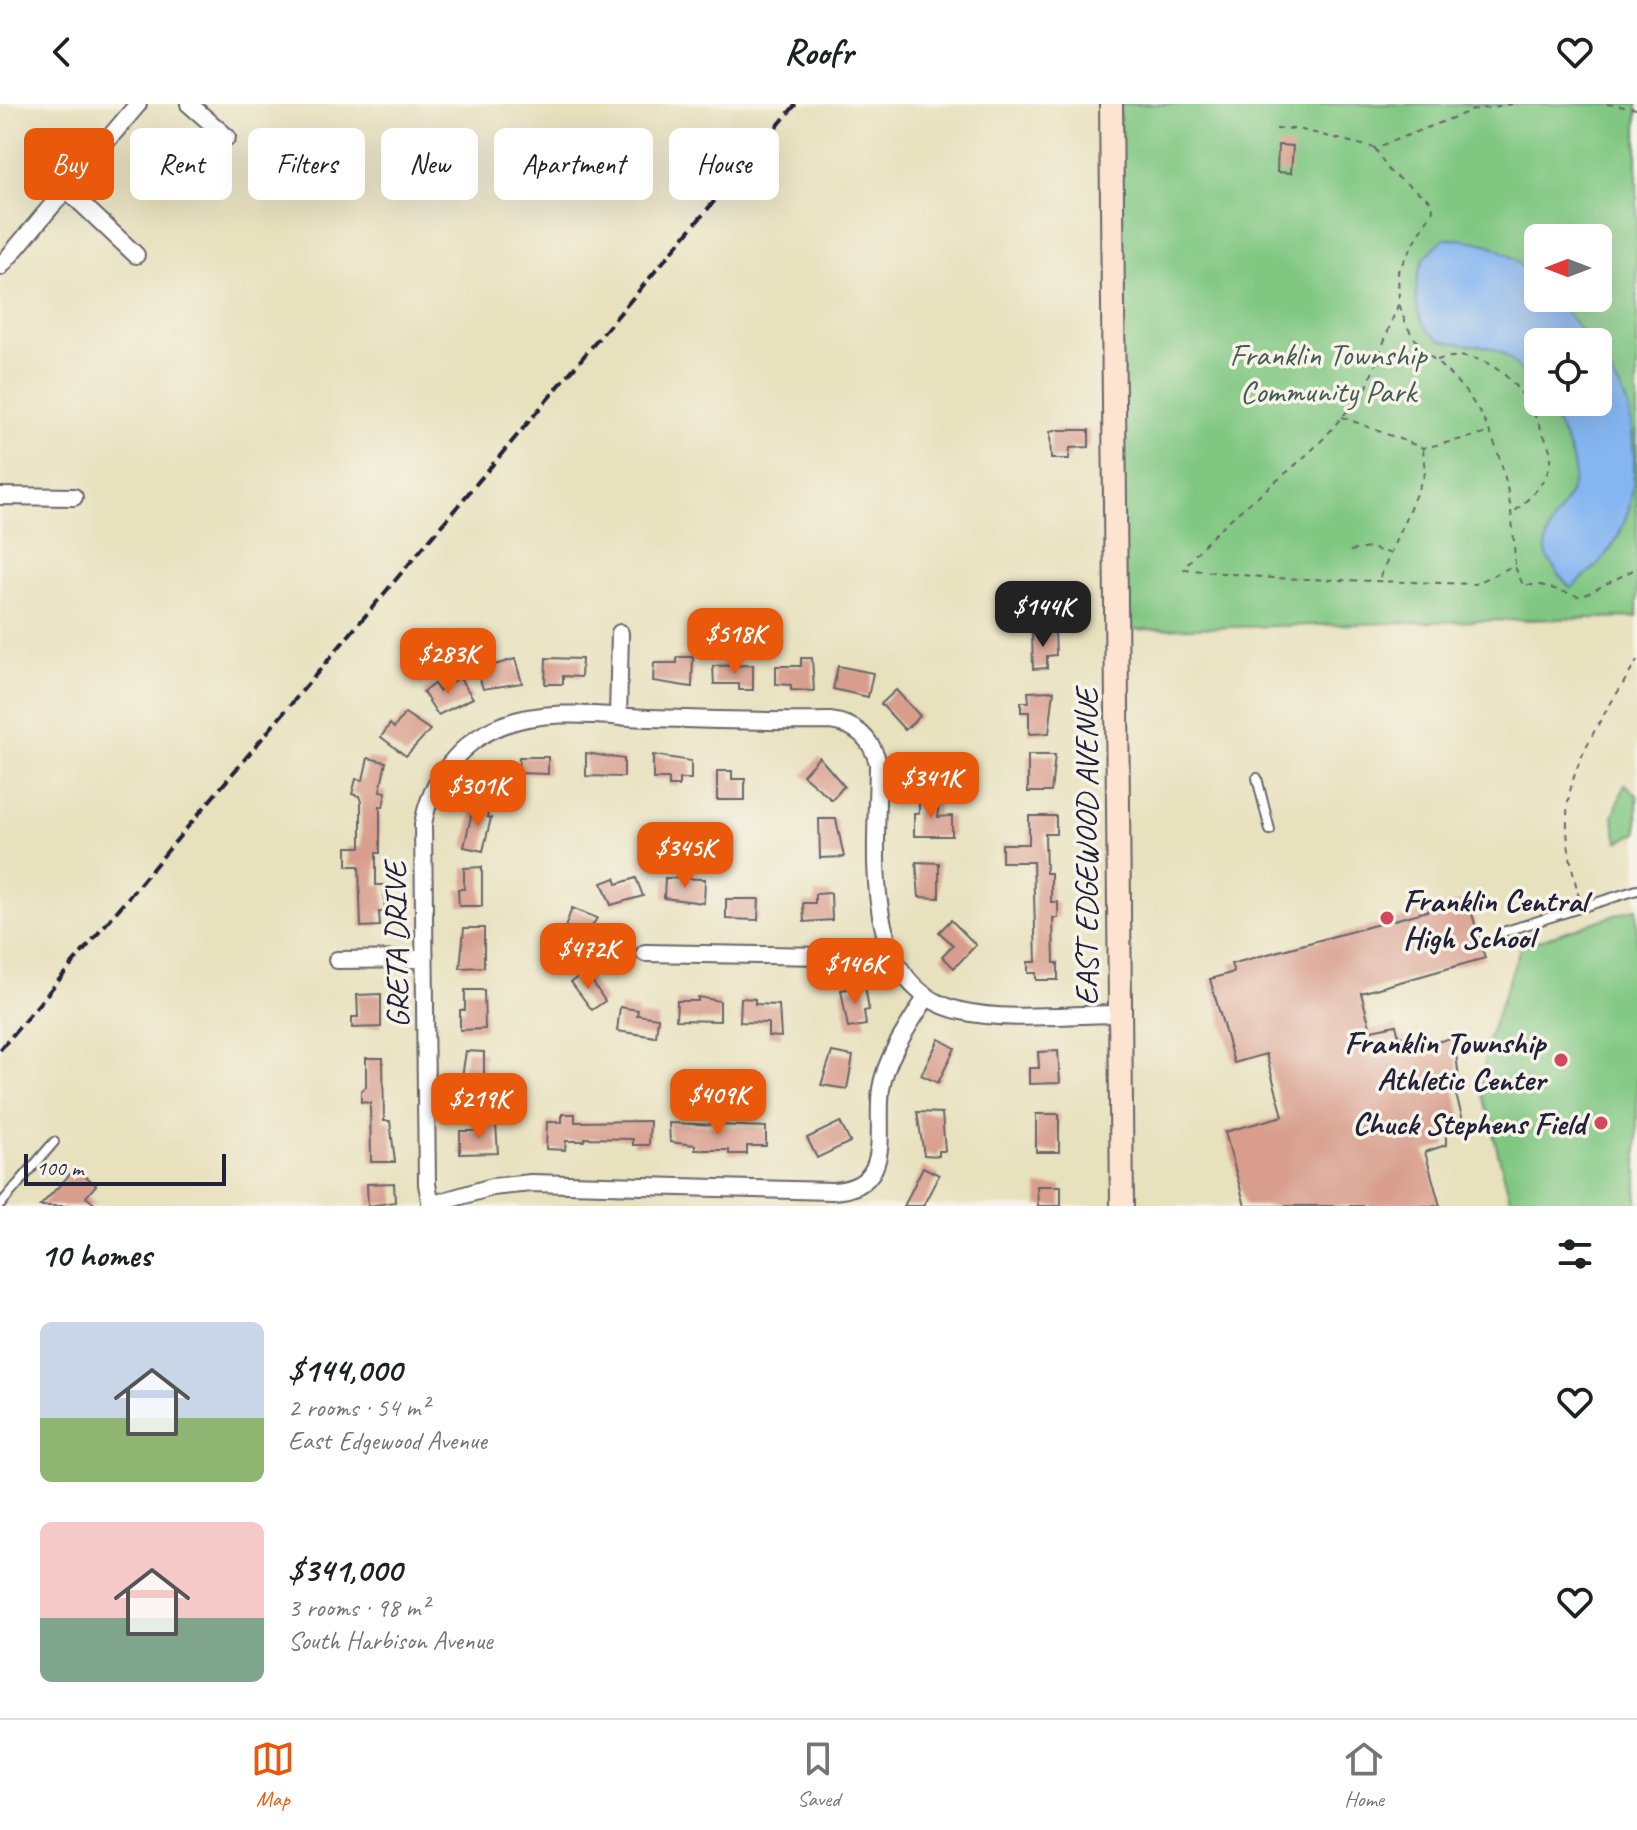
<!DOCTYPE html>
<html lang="en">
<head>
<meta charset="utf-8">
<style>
	body { margin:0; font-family:Caveat,sans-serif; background:#f6f6f6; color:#202124; height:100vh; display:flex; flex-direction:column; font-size:30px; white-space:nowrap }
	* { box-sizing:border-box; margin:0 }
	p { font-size:26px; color:#757577 }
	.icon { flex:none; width:44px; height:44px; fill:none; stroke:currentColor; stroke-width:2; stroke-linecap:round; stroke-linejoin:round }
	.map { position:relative; height:1102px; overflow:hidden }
	.panel { display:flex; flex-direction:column; background:#fff; flex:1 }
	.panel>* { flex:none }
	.hud { position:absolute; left:24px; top:24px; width:800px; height:72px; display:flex; gap:16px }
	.needle { width:52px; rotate:270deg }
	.controls { position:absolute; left:1524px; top:120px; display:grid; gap:16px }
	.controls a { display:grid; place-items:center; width:88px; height:88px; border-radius:12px; background:#fff; box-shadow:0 8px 32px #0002; font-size:40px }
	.scale { position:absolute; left:24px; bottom:20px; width:202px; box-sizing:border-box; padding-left:8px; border:4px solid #22223b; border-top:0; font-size:22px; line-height:28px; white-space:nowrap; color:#22223b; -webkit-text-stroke:6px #f7f3e8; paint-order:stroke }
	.price { position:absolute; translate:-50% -68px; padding:0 18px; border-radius:16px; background:#ea580c; color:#fff; font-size:26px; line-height:52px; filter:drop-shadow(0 2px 4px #0008) }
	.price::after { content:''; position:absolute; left:50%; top:48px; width:24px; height:18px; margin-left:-12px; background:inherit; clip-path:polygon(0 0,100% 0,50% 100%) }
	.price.on { background:#222; color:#fff }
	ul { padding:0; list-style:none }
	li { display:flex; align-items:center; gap:24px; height:200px; padding:0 40px }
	li span { display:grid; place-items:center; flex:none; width:224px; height:160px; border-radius:12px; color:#555 }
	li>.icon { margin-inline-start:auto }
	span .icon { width:96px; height:96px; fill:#fffc; stroke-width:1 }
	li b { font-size:34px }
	h2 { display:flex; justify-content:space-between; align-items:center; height:96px; padding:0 40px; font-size:34px }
	.tag { padding:0 28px; border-radius:12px; background:#fff; box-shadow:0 8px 32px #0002; font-size:28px; line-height:72px }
	.tag.on { background:#ea580c; color:#fff }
	header { display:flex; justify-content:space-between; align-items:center; height:104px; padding:0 40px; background:#fff; font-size:36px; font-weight:800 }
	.menu { display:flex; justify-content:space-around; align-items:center; height:112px; border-top:2px solid #e0e0e0; background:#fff; font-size:22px; color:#757577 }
	.menu a { display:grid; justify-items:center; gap:4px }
	.menu .on { color:#ea580c }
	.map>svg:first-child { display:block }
</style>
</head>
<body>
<header><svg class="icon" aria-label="back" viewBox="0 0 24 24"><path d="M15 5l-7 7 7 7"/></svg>Roofr<svg class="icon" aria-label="heart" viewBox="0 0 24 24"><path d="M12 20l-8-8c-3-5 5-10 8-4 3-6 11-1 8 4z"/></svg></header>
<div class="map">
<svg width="1637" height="1102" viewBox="0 0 1637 1102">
	<rect width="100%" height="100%" fill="#f7f3e8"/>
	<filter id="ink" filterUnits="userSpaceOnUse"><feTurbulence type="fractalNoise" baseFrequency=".0125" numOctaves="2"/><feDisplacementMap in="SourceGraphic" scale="16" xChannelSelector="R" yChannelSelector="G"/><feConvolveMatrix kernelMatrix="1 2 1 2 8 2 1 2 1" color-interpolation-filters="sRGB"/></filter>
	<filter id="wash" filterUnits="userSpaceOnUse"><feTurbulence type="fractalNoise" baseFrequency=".006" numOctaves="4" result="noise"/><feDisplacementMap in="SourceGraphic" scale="32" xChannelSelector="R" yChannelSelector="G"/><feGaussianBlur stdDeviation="1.8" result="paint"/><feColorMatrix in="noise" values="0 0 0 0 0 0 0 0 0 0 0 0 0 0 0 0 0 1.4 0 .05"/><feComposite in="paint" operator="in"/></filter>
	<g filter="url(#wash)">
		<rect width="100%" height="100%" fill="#e8e1be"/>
		<g fill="#80c782" stroke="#51745e" stroke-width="2" fill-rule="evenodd">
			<path d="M 1120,0 L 1637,0 L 1637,513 L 1117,526 ZM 1538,134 L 1598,134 L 1598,194 L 1538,194 ZM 1538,238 L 1598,238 L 1598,298 L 1538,298 Z"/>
			<polygon points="1625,680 1637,691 1637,729 1618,738 1613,712"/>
			<polygon points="1637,804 1637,1102 1512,1102 1481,984 1487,939 1521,842"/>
		</g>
		<g fill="#85b6f1" stroke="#546c96" stroke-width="2">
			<path d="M 1444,135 C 1491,134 1504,146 1538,176 L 1538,194 L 1555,194 L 1589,238 L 1538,238 L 1538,287 C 1525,272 1513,253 1494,245 C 1478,239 1461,241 1445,237 C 1413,227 1411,184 1423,157 C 1427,149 1437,141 1444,135 Z"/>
			<path d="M 1598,250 C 1607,265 1621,282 1626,298 C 1632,315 1633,335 1634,353 C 1636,410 1617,451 1570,484 C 1563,475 1548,459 1546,448 C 1542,417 1577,397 1574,367 C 1572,343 1556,319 1545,298 L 1598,298 Z"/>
		</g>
		<g id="blocks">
			<g fill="#d89d8c">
				<polygon points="1278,41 1293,42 1291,69 1277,68"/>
				<polygon points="1058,326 1089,326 1089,343 1070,344 1069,355 1051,355 1050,328"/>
				<polygon points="1055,528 1056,551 1047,552 1047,564 1033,565 1032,529"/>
				<polygon points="677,553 693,553 692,583 653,577 654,559 677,559"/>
				<polygon points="546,554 582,555 581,573 563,572 563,580 545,580"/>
				<polygon points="801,554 812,554 814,587 791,586 791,581 776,580 776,562 801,562"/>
				<polygon points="515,555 522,579 483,585 477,566"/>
				<polygon points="753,561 753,586 739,586 739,580 714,580 713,562"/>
				<polygon points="838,562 873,569 868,593 833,585"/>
				<polygon points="459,573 473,594 438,611 423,588 434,580 439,587"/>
				<polygon points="896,586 920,612 905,626 881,600"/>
				<polygon points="1054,587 1049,629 1029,630 1029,608 1021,608 1021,598 1029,598 1028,588"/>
				<polygon points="405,609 430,626 406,652 381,633 390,620 394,624"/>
				<polygon points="586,649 624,655 624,673 586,672"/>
				<polygon points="653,651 691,657 691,675 679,675 679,682 669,682 669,675 653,675"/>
				<polygon points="1028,651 1055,651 1051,688 1028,688"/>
				<polygon points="519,653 548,653 548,670 518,669"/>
				<polygon points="819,653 844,682 832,696 803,671"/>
				<polygon points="368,654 386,658 380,687 386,688 383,703 380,702 380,749 376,749 376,781 384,781 385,808 379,808 380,822 361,823 359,762 347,762 347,743 361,743 361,698 359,692 352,690 356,675 363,676"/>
				<polygon points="717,667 732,667 732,675 745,675 745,696 717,696"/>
				<polygon points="938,694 938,713 952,712 952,732 914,732 914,709 919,709 919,695"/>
				<polygon points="474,699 489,702 487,713 491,714 483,747 464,743"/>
				<polygon points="1029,712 1056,712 1056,730 1045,730 1046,769 1051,769 1051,798 1058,798 1058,814 1053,814 1054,859 1058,859 1058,876 1036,876 1036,869 1028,869 1028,858 1036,858 1033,758 1002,758 1002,740 1029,740"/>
				<polygon points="819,715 836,715 844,753 820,754"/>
				<polygon points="916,758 939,759 939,794 919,793"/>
				<polygon points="482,763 482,802 459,802 458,785 464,785 464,764"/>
				<polygon points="615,774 617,780 636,774 643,792 611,801 602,779"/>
				<polygon points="665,774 705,775 704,799 664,794"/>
				<polygon points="831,789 832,816 804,818 803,799 815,799 815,790"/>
				<polygon points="726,795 759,795 758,816 726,815"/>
				<polygon points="1468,796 1485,854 1361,889 1371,926 1396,921 1399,933 1414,932 1420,943 1454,933 1459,975 1452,977 1465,1023 1446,1028 1446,1041 1425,1048 1440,1102 1245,1102 1225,1028 1283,1012 1266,950 1234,959 1210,875 1234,868 1231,860"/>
				<polygon points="572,804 597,814 577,847 559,840"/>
				<polygon points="951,816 976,841 954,864 942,852 953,841 939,828"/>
				<polygon points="464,824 484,824 484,863 460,864"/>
				<polygon points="586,868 605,897 592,906 571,878"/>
				<polygon points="865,882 869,906 864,907 866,921 848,924 841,886"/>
				<polygon points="465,886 484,886 485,925 460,926 460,906 465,906"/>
				<polygon points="381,890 381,923 352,924 352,913 358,913 357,891"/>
				<polygon points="698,893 720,897 720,917 676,916 677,897 698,897"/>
				<polygon points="741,894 755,895 755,900 779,901 781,933 768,932 768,919 740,918"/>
				<polygon points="620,903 638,906 637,911 658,914 656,933 617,927"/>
				<polygon points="939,935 955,944 938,979 921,971"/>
				<polygon points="466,947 484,948 484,974 495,975 495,987 460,986"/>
				<polygon points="1058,947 1060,979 1029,980 1029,964 1039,964 1038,948"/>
				<polygon points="832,948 853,952 847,985 821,981"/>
				<polygon points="366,954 383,954 384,1017 390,1017 395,1058 371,1058 370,999 361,998 361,987 366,983"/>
				<polygon points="917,1008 942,1009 945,1047 939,1047 939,1052 924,1051"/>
				<polygon points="562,1010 575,1010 575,1018 650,1017 649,1041 633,1041 633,1035 585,1034 584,1037 566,1037 565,1046 546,1045 547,1018 562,1018"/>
				<rect x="1036" y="1010" width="23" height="38"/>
				<polygon points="840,1018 850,1038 817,1054 807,1034"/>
				<polygon points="669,1019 766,1023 766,1042 747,1042 747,1050 729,1050 729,1046 695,1046 695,1041 670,1038"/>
				<polygon points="483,1021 496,1021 498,1049 460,1050 460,1027 483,1027"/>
				<polygon points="923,1063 939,1071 923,1102 904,1102"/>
				<polygon points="76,1064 96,1081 86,1093 97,1102 40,1102"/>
				<polygon points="394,1079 395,1098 368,1102 367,1080"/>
				<polygon points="1037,1082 1061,1082 1061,1102 1038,1102"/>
			</g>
		</g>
	</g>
	<g filter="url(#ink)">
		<use href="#blocks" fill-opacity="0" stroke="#676569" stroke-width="2"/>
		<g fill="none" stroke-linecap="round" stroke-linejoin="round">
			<g stroke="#676569" stroke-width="12">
				<g id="lane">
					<polyline points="1257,674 1270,726"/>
					<polyline points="1503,828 1637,786"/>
					<polyline points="0,1101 54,1038"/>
				</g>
			</g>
			<g stroke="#676569" stroke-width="20">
				<g id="street">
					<polyline points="189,0 227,33"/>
					<polyline points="65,84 136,151"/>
					<polyline points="0,163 138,0"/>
					<polyline points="0,392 74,393"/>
					<polyline points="618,613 620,529"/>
					<polyline points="645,849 824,852 885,839"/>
					<polyline points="337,856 424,855"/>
					<path d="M 430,1101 L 492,1083 L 531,1079 L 832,1087 C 896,1084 875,1026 881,985 C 886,952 910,920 927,892"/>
					<path d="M 431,1102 L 427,1080 L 423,720 C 431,676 460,637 503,621 C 547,604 602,612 648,614 C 709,616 769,618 830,617 C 856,620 871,634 878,659 C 878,740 855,883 961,907 C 1008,918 1071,910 1120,910"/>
				</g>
			</g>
			<g stroke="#676569" stroke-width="26">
				<polyline id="secondary" points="1111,0 1122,1102"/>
			</g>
			<g stroke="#676569" stroke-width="2" stroke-dasharray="6 6" stroke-linecap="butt">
				<polyline points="1607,0 1637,5"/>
				<polyline points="1276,25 1298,25 1375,44 1473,6 1512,0"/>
				<path d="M 1375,44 L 1389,67 L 1432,98 L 1433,106 L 1398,167 L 1399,198 L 1362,296 C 1343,307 1334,325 1319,339 C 1276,382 1219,416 1184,465 L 1272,474 L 1475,480 L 1515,461 C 1513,399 1504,336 1464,286 C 1436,252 1409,244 1399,198"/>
				<path d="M 1437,256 C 1490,240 1523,283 1542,327 C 1546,337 1552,346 1551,356 C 1548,379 1527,396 1512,410"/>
				<polyline points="1526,290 1534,287"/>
				<polyline points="1342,313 1423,344 1489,329"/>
				<polyline points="1350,447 1370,444 1389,449"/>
				<polyline points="1515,463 1523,481 1541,481 1581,493 1637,464"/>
				<polyline points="1380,473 1425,369 1423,345"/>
				<path d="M 1579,794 C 1573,768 1566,741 1567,714 C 1567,659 1609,604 1637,557"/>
			</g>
			<use href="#lane" stroke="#fff" stroke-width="8"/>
			<use href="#street" stroke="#fff" stroke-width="16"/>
			<use href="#secondary" stroke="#fde4d0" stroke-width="22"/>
			<polyline stroke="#22223b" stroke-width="4" stroke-dasharray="12 6" stroke-linecap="butt" points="0,946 796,0"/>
		</g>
	</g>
	<g fill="#d1495b" stroke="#f7f3e8" stroke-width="3">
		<circle cx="1387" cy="814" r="8"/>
		<circle cx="1561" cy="956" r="8"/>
		<circle cx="1601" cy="1019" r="8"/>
	</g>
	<g text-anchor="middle" stroke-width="7" stroke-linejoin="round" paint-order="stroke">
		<g font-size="32" fill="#435c54" stroke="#f7f3e8">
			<text x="1328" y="261">Franklin Township<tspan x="1328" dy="37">Community Park</tspan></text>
		</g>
		<g font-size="32" fill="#22223b" stroke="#f7f3e8">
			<text transform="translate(1086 743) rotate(-90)" y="11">EAST EDGEWOOD AVENUE</text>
			<text transform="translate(396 841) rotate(-91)" y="11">GRETA DRIVE</text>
		</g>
		<g font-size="32" font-weight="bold" fill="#22223b" stroke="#f7f3e8" text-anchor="end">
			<text x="1403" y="807" text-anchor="start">Franklin Central<tspan x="1403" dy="37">High School</tspan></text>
			<text x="1545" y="949">Franklin Township<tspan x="1545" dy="37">Athletic Center</tspan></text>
			<text x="1585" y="1030">Chuck Stephens Field</text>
		</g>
	</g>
</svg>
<div class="controls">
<a><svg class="needle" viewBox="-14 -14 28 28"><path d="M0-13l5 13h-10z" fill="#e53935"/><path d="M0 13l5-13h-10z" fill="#757577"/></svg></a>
<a><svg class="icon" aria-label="locate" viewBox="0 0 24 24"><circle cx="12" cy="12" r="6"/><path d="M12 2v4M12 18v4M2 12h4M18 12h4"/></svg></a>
</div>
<div class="scale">100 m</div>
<b class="price on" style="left:1043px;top:545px">$144K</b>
<b class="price" style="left:735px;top:572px">$518K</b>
<b class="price" style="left:448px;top:592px">$283K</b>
<b class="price" style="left:931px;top:716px">$341K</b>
<b class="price" style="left:478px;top:724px">$301K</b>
<b class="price" style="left:685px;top:786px">$345K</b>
<b class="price" style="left:588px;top:887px">$472K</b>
<b class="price" style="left:855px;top:902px">$146K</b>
<b class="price" style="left:718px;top:1033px">$409K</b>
<b class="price" style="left:479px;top:1037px">$219K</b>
<div class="hud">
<a class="tag on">Buy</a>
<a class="tag">Rent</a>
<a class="tag">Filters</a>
<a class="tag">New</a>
<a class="tag">Apartment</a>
<a class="tag">House</a>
</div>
</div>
<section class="panel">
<h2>10 homes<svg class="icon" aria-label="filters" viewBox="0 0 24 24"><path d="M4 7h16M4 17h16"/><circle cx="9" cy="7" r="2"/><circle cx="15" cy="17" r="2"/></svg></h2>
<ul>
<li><span style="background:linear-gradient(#c9d6e8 60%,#8fb573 0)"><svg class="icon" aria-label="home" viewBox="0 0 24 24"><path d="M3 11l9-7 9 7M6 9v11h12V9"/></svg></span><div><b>$144,000</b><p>2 rooms · 54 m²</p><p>East Edgewood Avenue</p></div><svg class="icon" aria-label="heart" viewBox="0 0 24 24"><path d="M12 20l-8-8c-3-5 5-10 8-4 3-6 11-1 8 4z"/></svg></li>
<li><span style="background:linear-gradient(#f6c9c9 60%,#7fa58c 0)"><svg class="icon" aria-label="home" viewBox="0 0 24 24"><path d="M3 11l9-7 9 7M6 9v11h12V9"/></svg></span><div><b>$341,000</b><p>3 rooms · 98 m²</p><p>South Harbison Avenue</p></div><svg class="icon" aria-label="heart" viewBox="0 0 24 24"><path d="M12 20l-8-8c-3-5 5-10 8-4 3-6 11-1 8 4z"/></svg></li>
</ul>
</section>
<nav class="menu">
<a class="on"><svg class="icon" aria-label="map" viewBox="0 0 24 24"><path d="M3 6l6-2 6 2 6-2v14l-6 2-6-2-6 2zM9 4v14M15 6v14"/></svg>Map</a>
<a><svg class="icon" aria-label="saved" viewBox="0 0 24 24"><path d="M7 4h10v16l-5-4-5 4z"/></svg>Saved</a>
<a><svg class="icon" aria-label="home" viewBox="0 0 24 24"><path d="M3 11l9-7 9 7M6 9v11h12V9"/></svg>Home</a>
</nav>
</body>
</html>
